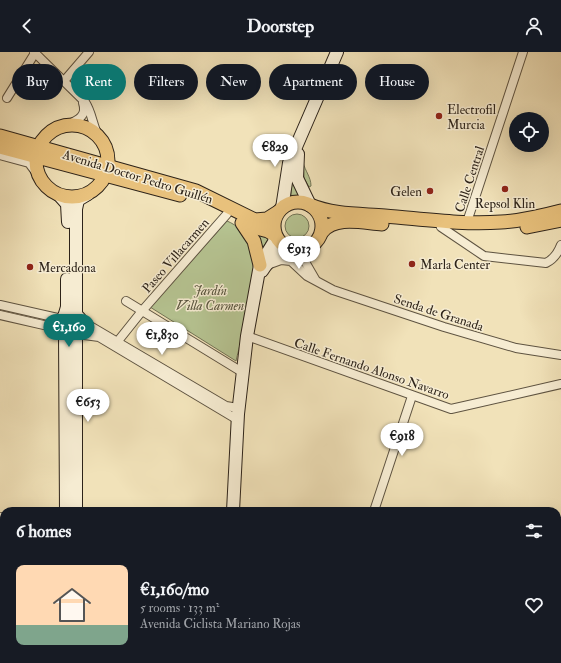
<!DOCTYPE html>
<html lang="en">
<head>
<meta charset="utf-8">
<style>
	body { margin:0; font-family:"IM FELL Double Pica",serif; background:#242831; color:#f1f3f6; height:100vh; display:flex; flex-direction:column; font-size:15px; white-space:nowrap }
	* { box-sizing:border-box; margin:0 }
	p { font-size:13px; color:#9ea1a6 }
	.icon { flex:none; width:22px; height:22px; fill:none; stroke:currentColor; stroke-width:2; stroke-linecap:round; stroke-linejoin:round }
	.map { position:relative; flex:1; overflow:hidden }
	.side { position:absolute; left:0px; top:455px; width:561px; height:156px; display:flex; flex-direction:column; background:#171b24; border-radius:12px 12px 0 0; box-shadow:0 4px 16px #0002 }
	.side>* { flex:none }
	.banner { position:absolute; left:12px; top:12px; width:537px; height:36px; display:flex; gap:8px }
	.controls { position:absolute; left:509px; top:60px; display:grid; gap:8px }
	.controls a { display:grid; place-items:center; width:40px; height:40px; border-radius:50%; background:#171b24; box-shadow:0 4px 16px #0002; font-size:20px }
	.price { position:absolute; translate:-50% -34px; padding:0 9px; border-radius:14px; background:#fff; color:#222; font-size:13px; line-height:26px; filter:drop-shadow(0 1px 2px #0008) }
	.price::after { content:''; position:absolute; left:50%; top:24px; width:12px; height:9px; margin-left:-6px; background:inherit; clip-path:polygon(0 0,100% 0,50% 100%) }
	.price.on { background:#0f766e; color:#fff }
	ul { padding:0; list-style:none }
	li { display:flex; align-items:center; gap:12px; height:100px; padding:0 16px }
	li+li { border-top:1px solid #363941 }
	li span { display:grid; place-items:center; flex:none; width:112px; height:80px; border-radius:8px; color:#555 }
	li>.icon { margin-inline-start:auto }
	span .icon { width:48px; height:48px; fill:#fffc; stroke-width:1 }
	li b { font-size:17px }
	h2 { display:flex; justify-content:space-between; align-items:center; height:48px; padding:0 16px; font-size:17px }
	.chip { padding:0 14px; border-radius:18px; background:#171b24; box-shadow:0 4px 16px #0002; font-size:14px; line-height:36px }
	.chip.on { background:#0f766e; color:#fff }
	header { display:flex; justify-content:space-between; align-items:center; height:52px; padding:0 16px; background:#171b24; font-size:18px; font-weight:800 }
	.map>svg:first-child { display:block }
</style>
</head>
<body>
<header><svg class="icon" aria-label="back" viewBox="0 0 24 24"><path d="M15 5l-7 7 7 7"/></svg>Doorstep<svg class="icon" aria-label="person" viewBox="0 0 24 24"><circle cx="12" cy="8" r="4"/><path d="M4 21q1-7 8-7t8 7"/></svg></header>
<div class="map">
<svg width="561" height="611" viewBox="0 0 561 611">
	<rect width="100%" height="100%" fill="#f1e2b9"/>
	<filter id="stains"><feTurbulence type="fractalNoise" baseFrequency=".005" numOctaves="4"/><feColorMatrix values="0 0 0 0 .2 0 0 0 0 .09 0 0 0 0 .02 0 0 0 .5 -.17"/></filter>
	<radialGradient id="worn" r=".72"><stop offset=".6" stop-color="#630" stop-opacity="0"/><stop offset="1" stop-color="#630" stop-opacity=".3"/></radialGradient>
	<g fill="#b6c492" stroke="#727456">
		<path d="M 303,110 C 305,119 311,125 311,134 L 309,135 L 304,126 Z"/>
		<polygon points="291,124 301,144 291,145"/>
		<circle cx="297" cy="174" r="12"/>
		<path d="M 227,169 C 237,173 247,182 251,192 C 262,216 242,282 236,309 L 150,255 Z"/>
		<polygon points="254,180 269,186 262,197"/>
	</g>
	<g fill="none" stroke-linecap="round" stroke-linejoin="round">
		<g stroke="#5e5341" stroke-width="10">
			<g id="street">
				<path d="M 34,0 L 85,50 C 93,62 92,75 101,89"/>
				<polyline points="64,29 89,0"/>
				<polyline points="7,46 35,1"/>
				<path d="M 65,74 C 76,69 88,65 83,51"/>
				<polyline points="0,103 29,111 40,126"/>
				<polyline points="467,170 523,0"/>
				<path d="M 441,175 L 484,204 L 546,211 C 554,207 558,201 561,193"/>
				<polyline points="293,199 304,208 315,227"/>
				<polyline points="270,212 281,208 291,209 307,224 333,238 444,275 516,296 561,303"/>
				<polyline points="126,249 242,320"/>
				<polyline points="0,253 62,267"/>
				<polyline points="0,263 61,277"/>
				<polyline points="80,268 226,354 238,356"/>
				<polyline points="77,282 99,285 238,368"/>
				<polyline points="247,284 451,357 561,332"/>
				<polyline points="118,289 142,259 227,162"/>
				<polyline points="374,459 412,344"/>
				<polyline points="0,465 4,469"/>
				<polyline points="557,482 561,470"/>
				<polyline points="0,496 4,491"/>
				<polyline points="115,607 120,611"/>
				<polyline points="505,607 507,611"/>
				<polyline points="517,611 518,607"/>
				<polyline points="561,611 561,610"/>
			</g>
		</g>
		<g stroke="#2d2319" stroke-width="14">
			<g id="secondary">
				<polyline points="298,102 297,126 310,153"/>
				<polyline points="59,143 67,152 68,170"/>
				<polyline points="282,156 289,111 337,0"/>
				<path d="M 262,219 C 269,208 279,197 293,199"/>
				<circle cx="71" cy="273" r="11"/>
				<polyline points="76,263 76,157 78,148 88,142"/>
				<polyline points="64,265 67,255 67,227"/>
				<polyline points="65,282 66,459"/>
				<polyline points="76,459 76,283"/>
				<polyline points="233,459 238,362 247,284 260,213 274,190 275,183"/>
				<polyline points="66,607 66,611"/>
				<polyline points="76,611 76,607"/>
				<polyline points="145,611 148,607"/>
			</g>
		</g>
		<g stroke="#2d2319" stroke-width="15">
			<g id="primary">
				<circle cx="72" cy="109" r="36"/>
				<polyline points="0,84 196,139 255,168 267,167 278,160"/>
				<polyline points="0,95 180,143"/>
				<circle cx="298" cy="174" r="24"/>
				<path d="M 310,153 C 333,163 361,162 385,164 C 423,167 463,173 501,170 C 521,169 542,164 561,159"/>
				<polyline points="242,171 254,189 260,213"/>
				<polyline points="249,174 268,179 275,183"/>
				<polyline points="527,175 561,168"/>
				<path d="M 322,180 C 335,163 364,171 382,172"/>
				<polyline points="557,517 561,504"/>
				<polyline points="557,583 561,571"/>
				<polyline points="527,611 528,607"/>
				<polyline points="548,611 549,607"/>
			</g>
		</g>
		<use href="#street" stroke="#f6ecd2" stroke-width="8"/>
		<use href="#secondary" stroke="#f6ecd2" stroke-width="12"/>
		<use href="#primary" stroke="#e8c17c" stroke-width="13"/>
		<g stroke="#2d2319" stroke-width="1">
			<polyline points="557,540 561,528"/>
			<polyline points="557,564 561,551"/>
			<polyline points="535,611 536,607"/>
			<polyline points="542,611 544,607"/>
		</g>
	</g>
	<g fill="#8f2418" stroke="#f6ecd2" stroke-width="1.5">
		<circle cx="439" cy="64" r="4"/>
		<circle cx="505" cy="137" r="4"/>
		<circle cx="430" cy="139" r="4"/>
		<circle cx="412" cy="212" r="4"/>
		<circle cx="30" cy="215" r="4"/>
	</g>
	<g text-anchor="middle" stroke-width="3" stroke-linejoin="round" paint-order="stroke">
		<g font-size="13" fill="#2d2319" stroke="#f6ecd2" text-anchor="start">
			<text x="447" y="62">Electrofil<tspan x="447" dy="15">Murcia</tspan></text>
			<text x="422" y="144" text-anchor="end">Gelen</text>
			<text x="505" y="156" text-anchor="middle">Repsol Klin</text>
			<text x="420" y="217">Marla Center</text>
			<text x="38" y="220">Mercadona</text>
		</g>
		<g font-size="13" fill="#2d2319" stroke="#f6ecd2">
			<text transform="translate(138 124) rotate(17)" y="5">Avenida Doctor Pedro Guillén</text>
			<text transform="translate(469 127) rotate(-72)" y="5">Calle Central</text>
			<text transform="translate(175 203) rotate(-49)" y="5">Paseo Villacarmen</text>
			<text transform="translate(439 260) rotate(18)" y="5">Senda de Granada</text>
			<text transform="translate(372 316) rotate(19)" y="5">Calle Fernando Alonso Navarro</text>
		</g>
		<g font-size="13" font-style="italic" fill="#56533d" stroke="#f6ecd2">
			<text x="210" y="243">Jardín<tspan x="210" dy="15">Villa Carmen</tspan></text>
		</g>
	</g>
	<rect width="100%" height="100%" filter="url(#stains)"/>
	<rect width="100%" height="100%" fill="url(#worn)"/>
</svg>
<div class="controls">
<a><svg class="icon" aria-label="locate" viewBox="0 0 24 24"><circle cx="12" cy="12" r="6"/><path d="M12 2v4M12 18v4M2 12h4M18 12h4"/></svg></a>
</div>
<b class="price" style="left:275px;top:116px">€829</b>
<b class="price" style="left:299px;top:218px">€913</b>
<b class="price on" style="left:69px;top:296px">€1,160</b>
<b class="price" style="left:162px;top:304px">€1,830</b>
<b class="price" style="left:88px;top:371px">€653</b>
<b class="price" style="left:402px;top:405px">€918</b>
<div class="banner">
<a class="chip">Buy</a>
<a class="chip on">Rent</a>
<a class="chip">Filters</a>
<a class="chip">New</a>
<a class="chip">Apartment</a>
<a class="chip">House</a>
</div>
<section class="side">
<h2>6 homes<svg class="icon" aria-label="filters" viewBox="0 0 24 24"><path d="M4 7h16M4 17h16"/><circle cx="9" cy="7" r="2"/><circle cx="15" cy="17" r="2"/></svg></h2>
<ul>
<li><span style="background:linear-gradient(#ffd9b3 75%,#7fa58c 0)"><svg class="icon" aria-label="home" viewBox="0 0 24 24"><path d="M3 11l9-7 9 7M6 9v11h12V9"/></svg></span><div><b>€1,160/mo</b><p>5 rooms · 133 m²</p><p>Avenida Ciclista Mariano Rojas</p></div><svg class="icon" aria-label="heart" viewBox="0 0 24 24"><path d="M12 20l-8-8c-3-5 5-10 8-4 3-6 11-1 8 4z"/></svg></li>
</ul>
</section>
</div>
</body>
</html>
